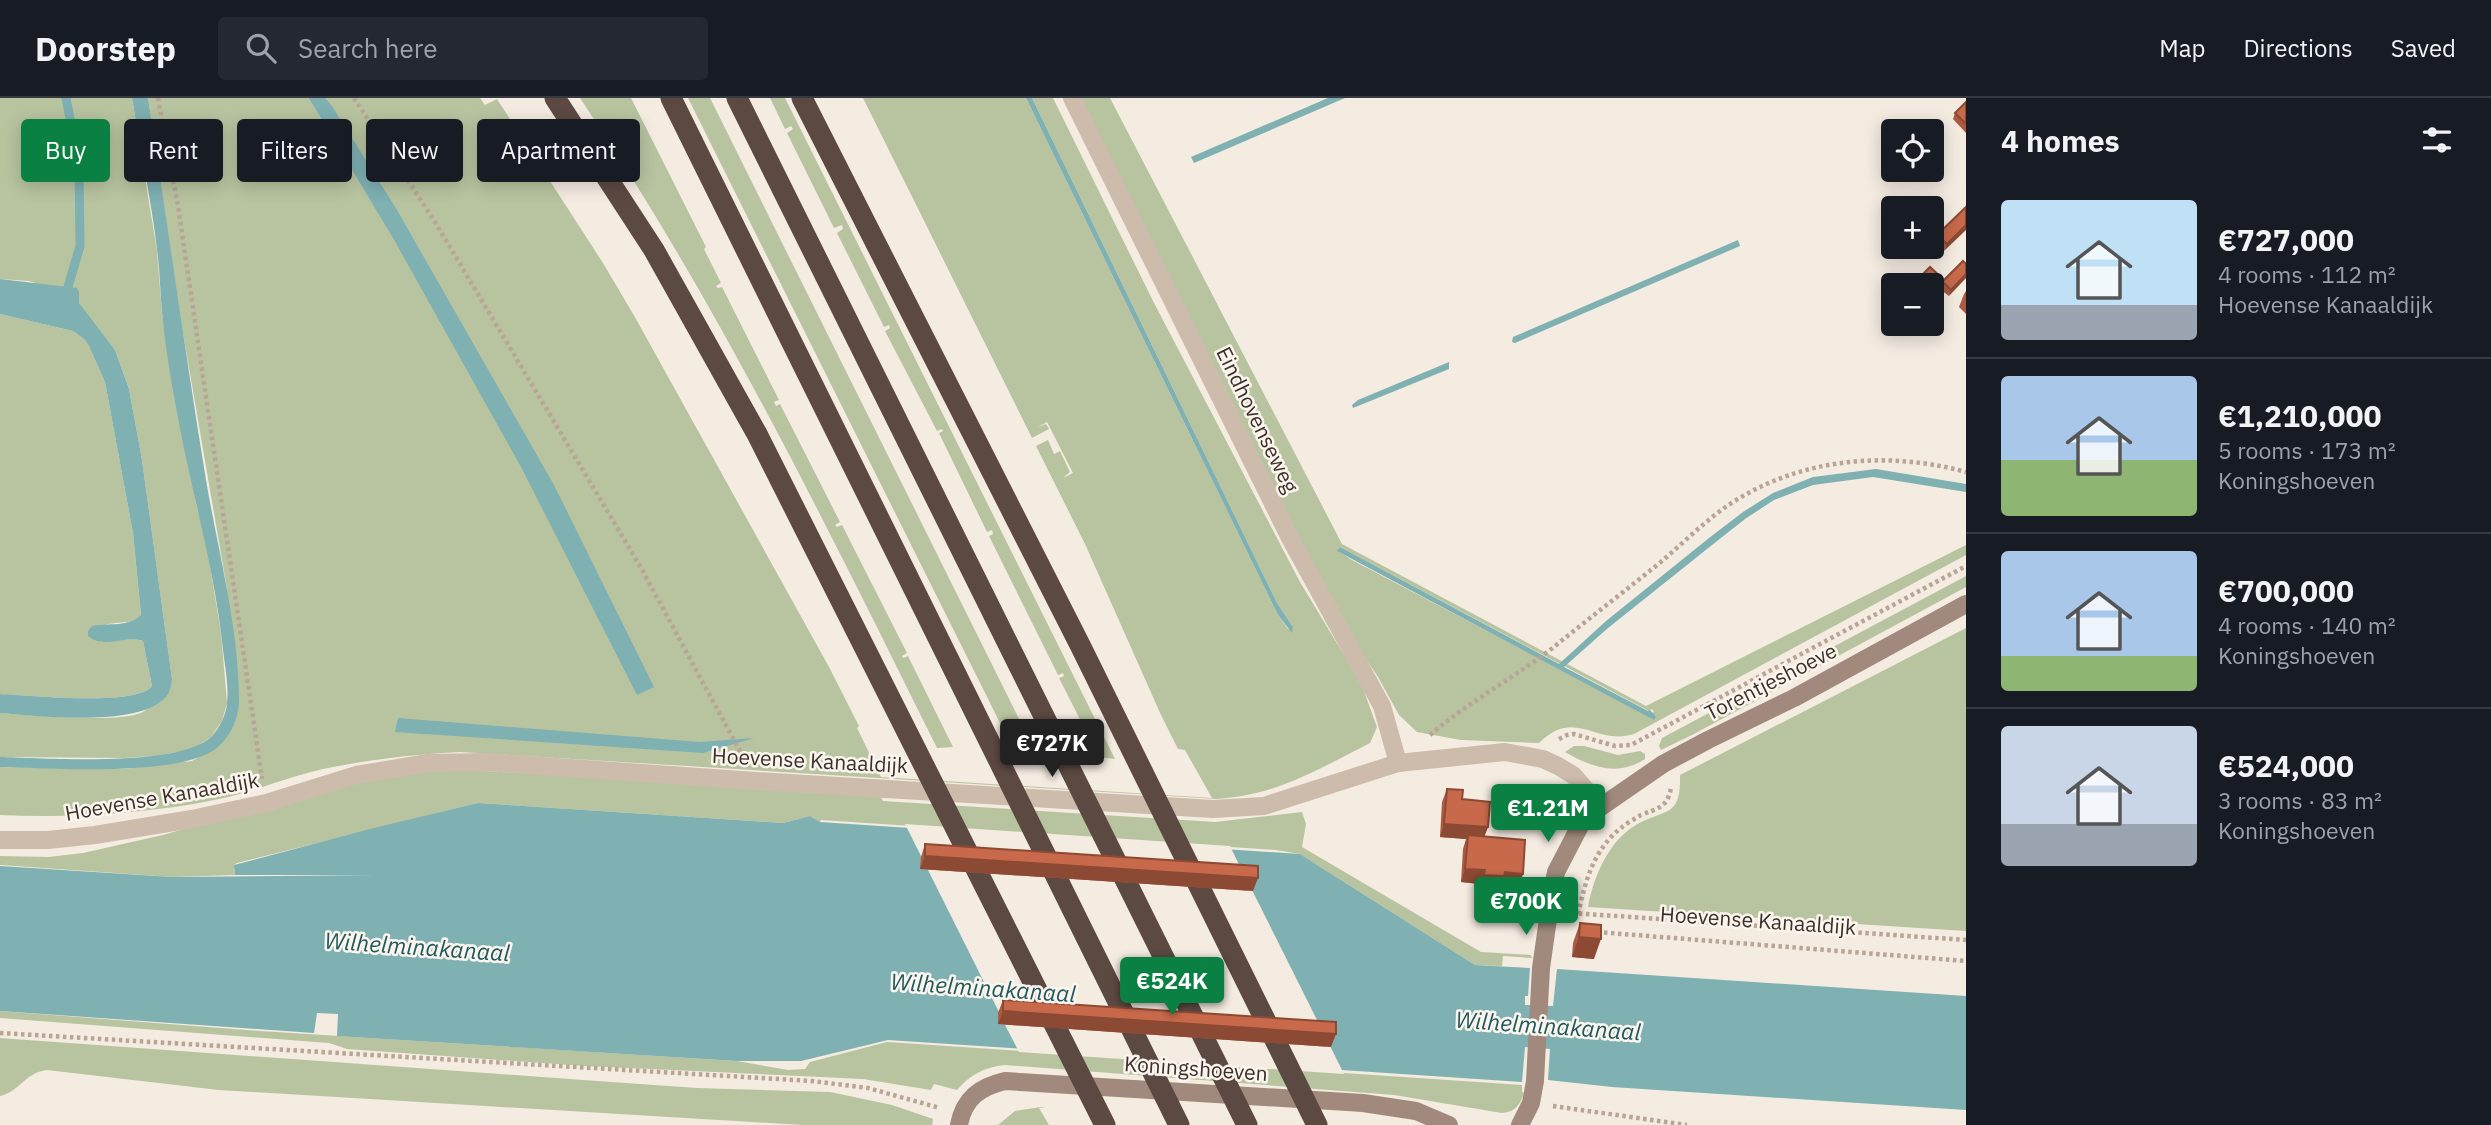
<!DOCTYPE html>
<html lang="en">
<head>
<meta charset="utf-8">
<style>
	body { margin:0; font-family:"IBM Plex Sans",sans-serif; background:#242831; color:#f1f3f6; height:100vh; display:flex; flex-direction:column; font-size:26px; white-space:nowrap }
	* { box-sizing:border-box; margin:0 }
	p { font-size:23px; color:#9ea1a6 }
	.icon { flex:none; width:38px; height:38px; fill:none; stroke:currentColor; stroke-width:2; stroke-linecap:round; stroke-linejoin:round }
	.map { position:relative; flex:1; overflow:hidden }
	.drawer { display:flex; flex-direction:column; background:#171b24; width:525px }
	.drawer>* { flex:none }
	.top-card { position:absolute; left:21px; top:21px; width:665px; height:63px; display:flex; gap:14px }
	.controls { position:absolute; left:1881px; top:21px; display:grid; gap:14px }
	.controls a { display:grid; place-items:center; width:63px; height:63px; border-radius:7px; background:#171b24; box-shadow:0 4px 18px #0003; font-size:35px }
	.price { position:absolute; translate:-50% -60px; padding:0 16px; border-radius:7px; background:#0b8043; color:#fff; font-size:23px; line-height:46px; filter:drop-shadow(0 2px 4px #0008) }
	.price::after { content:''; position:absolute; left:50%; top:42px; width:21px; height:16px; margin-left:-10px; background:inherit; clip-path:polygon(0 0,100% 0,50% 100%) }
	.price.selected { background:#222; color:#fff }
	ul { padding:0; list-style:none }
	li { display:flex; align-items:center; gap:21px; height:175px; padding:0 35px }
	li+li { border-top:2px solid #363941 }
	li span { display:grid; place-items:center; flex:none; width:196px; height:140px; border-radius:7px; color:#555 }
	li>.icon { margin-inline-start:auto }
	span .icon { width:84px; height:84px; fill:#fffc; stroke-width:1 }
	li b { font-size:30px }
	h2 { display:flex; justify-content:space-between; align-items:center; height:84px; padding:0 35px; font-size:30px }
	.chip { padding:0 24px; border-radius:7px; background:#171b24; box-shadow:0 4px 18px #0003; font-size:24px; line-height:63px }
	.chip.selected { background:#0b8043; color:#fff }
	header { display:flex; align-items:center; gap:42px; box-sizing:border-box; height:98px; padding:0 35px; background:#171b24; border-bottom:2px solid #363941 }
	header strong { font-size:33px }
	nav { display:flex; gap:38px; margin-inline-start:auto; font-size:24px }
	.search { width:490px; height:63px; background:#242831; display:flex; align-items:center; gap:18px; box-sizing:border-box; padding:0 24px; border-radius:7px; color:#9ea1a6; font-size:26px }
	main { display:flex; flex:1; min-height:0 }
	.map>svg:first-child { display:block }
</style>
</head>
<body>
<header>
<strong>Doorstep</strong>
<div class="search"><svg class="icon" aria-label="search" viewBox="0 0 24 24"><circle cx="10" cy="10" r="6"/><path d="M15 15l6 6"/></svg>Search here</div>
<nav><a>Map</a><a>Directions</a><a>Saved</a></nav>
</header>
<main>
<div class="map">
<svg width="1966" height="1027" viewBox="0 0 1966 1027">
	<rect width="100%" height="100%" fill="#f4ebe1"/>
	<g fill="#b8c4a0" fill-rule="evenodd">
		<path d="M 0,0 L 132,0 L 157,153 L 162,216 L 196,405 L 207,449 L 221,535 L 227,605 L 222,623 L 211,639 L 196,649 L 187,652 L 156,658 L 124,660 L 0,659 L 0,615 C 31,617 118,626 143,614 C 154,608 164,590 172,581 L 142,362 L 129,291 L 115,252 L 78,205 L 79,200 L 29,183 L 0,181 Z"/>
		<path d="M 148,0 L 480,0 L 485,7 L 497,1 L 603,165 L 636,221 L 829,569 L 859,628 L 857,630 L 881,679 L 1212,700 L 1185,652 L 1178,651 L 1161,617 L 1085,446 L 1036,348 L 1048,342 L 1054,356 L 1060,353 L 1070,374 L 1063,380 L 1073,375 L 1047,324 L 1038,329 L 1046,326 L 1049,331 L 1032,340 L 863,0 L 1026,0 L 1278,517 L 1288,531 L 1293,529 L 1277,505 L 1032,0 L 1053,0 L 1153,203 L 1300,484 L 1361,585 L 1377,629 L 1370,645 C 1317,672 1277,697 1217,701 L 460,654 C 418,656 374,661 333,669 C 294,676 257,693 219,701 C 148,716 72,720 0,717 L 0,669 L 125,671 L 192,663 L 218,648 L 225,641 L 238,613 L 238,592 L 226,485 L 182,229 Z"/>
		<path d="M 580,0 L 631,0 L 706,149 L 704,151 L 721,185 L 716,188 L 718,190 L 722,189 L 779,302 L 774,304 L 776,308 L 780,306 L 840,424 L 835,427 L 837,429 L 842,427 L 907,555 L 902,558 L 903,560 L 908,558 L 953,649 L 937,650 C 827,429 719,206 580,0 Z"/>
		<polygon points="688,0 710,0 1037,657 1015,655"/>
		<polygon points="770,0 785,0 1115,661 1099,659 1059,580 1064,578 1063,575 1058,577 989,438 993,436 992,432 987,434 939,335 943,333 942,331 937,333 885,233 890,230 889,227 884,229 837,135 843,131 842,127 834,130 787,35 793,31 791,28 785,31"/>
		<path d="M 1068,0 L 1110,0 L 1342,446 L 1646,608 L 1966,447 L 1966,457 L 1634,636 C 1594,648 1576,609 1539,645 L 1461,642 L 1417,634 L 1399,617 L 1378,579 L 1340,522 ZM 1340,449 L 1649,613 L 1652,611 L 1654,614 L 1651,615 L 1654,621 L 1352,462 L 1338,453 Z"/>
		<path d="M 0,216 L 73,233 L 84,241 L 89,248 L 105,284 L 133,435 L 141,518 L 135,523 L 107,526 L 100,544 L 134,541 L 143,543 L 152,588 C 135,609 29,597 0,596 Z"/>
		<polygon points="1966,478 1966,489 1694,636 1661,652 1659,648 1662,640"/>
		<path d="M 1966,530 L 1966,833 L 1588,809 C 1593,780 1609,742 1636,727 C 1665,710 1681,721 1680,677 Z"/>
		<path d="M 1574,648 L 1584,648 L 1618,657 L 1640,653 L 1645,656 L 1645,661 C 1618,679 1591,669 1565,654 Z"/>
		<polygon points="451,671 879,696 883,703 1215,724 1302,714 1306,726 1302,749 1481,854 1531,857 1532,860 1503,858 1502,868 1475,867 1300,756 1276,752 821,722 820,724 810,718 783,725 478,705 237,765 234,767 235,777 172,779 0,767 0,758 49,759 83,755 163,737 347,684"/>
		<path d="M 0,913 L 260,933 L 737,963 L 788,972 L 805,971 L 810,964 L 887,944 L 1522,987 L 1522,994 L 1524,995 C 1520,1007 1515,1014 1502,1015 L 1394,997 L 1005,967 C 984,969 970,977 957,992 L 934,986 L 931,992 L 863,981 L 585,968 L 347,951 L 329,945 L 0,920 Z"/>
		<path d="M 0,940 L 583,982 L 697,990 L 830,994 L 892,1007 L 933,1021 L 932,1027 L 803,1027 L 219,992 L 47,972 C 24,975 21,993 0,998 Z"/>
		<polygon points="1041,1009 1046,1009 1039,1010 1049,1027 998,1027 1015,1013"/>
	</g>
	<g fill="#7fb0b2" fill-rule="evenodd">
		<path d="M 132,0 L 148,0 C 168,127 185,255 206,382 C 218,453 239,530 239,602 C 239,620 231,637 218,649 C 183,680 49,670 0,669 L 0,659 C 45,660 181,670 212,638 C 220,629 226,617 227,605 C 229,588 225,569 223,552 C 215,470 190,390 176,309 C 170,278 165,246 162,214 C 160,193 160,172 157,151 C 151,101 140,50 132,0 Z"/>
		<polygon points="309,0 325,0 332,8 397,112 554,387 654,589 637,597 521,369 393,140"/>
		<polygon points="1026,0 1032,0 1277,505 1293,529 1292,535 1278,517"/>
		<polygon points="1328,0 1345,0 1194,65 1191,59"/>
		<polygon points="1738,142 1740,148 1515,245 1512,244 1513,239"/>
		<path d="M 0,181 L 77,190 L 79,194 L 79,205 L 115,252 L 129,291 L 142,362 L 172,581 C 171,586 171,591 168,596 C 145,631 38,618 0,615 L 0,596 C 28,597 136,609 152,588 L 143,543 C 125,536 105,552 88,538 L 88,533 L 92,528 C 108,525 130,529 141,517 L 133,435 L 105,284 L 89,248 L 84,241 L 73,233 L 0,216 Z"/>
		<polygon points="1449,264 1449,271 1353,310 1352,307 1358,302"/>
		<polygon points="1876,371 1966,386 1966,394 1873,379 1813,387 1774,402 1745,421 1712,447 1608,530 1564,569 1648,613 1650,612 1656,619 1654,622 1337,453 1340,449 1559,566 1606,523 1709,440 1743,414 1773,395 1813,379"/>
		<polygon points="398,620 700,644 754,640 703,655 395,634"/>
		<path d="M 478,705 L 783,725 L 810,718 L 820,724 L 1300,756 L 1475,867 L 1530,870 L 1528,898 L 1525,898 L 1525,907 L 1553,908 L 1557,871 L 1966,898 L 1966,1012 L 1612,989 L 1548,982 L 1550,951 L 1525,949 L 1522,984 L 888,942 L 801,963 L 737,963 L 337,938 L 338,916 L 317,915 L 314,935 L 0,913 L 0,768 L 172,779 L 376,777 L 235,777 L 234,767 L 370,731 ZM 921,759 L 1253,792 L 921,771 ZM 998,915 L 999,915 L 1331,948 L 998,926 Z"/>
	</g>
	<g fill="#f4ebe1">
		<polygon points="905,726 1230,748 1248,785 924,764"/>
		<polygon points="926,768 1250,788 1326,940 1002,920"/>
		<polygon points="1003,923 1328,944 1344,976 1019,954"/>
	</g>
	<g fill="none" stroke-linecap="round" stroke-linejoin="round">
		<polyline stroke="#7fb0b2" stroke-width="9" points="66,0 79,67 80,148 68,189"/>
		<g stroke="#b9a596" stroke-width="4.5" stroke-dasharray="3.5 3.5" stroke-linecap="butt">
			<polyline points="158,0 178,108 262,681"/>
			<polyline points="354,0 435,124 640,468 743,659"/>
			<path d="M 1430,637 C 1467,605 1510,582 1550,552 C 1587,522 1625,493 1662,463 C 1683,445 1704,424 1727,408 C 1798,360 1885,352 1966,374"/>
			<polyline points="1559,641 1567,637 1574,636 1615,648 1631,647 1966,468"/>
			<polyline points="1572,815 1966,842"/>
			<path d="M 1578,816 C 1585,786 1591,759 1614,736 C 1621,729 1632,722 1641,717 C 1658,710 1667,710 1671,690"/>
			<polyline points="1597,834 1966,863"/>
			<polyline points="0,935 812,983 868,990 940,1010"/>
			<polyline points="1553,1008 1687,1027"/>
		</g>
		<g stroke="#cdbbac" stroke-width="18">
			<polyline points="1072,0 1291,442 1382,608 1398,665"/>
			<polyline points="0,742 48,742 95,737 192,721 266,705 356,677 428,665 486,664 756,683 1213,711 1264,708 1398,665 1505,654 1543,661 1558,668 1573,677 1601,709"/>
		</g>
		<g stroke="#a18a7d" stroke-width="18">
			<path d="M 959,1027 C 964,1000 980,989 1005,983 L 1363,1005 L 1416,1013 L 1449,1027"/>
			<polyline points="1520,1027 1531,1005 1535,983 1541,870 1551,800 1556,774 1581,726 1592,715 1663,666 1708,642 1794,600 1966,506"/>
		</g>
		<g stroke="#5c4a42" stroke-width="21">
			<polyline points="555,0 654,152 757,336 1105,1027"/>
			<polyline points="671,0 1179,1027"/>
			<polyline points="737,0 1247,1027"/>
			<polyline points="802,0 1080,547 1317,1027"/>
		</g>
	</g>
	<g fill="#ac5a40">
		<polygon points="1966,4 1966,35 1953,21 1955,15"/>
		<polygon points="1966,109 1944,153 1935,144 1937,137"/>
		<polygon points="1963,163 1949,198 1941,192 1938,199 1932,205 1932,187 1913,187 1913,186 1944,182"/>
		<polygon points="1966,193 1966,216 1959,209 1964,196"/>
		<polygon points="1447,691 1462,701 1488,729 1484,739 1523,776 1518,789 1501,787 1500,792 1480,790 1480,786 1461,784 1463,751 1466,741 1440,739 1442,704"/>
		<polygon points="925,746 1253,793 920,771 921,759"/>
		<polygon points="1580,825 1594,861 1572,859 1573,845"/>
		<polygon points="1003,902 1331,949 998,926 998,915"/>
	</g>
	<g fill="#8c4a34">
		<polygon points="1966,127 1966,132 1944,153 1947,146"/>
		<polygon points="1966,176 1966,180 1949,198 1951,192"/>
		<polygon points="1944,185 1938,199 1932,205 1932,201 1939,190"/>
		<polygon points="1444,726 1488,729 1483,742 1468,737 1466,741 1440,739"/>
		<polygon points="925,758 1258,780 1253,793 920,771"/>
		<polygon points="1465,771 1485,772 1480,786 1461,784"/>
		<polygon points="1505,774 1523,776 1518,789 1501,787 1500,792 1480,790 1484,777"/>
		<polygon points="1579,839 1601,841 1594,861 1572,859"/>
		<polygon points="1003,913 1336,936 1331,949 998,926"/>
	</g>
	<g fill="#c8694b" stroke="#8c4a34" stroke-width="2">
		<polygon points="1966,4 1966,26 1955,15"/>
		<polygon points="1966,109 1966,127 1947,146 1937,137"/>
		<polygon points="1963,163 1966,166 1966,176 1951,192 1944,185 1939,190 1941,192 1932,201 1932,187 1914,187 1913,186 1930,169 1944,182"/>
		<polygon points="1447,691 1463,692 1462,701 1490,704 1488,729 1444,726"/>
		<polygon points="1468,737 1525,742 1523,776 1505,774 1504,778 1484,777 1485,772 1465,771"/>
		<polygon points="925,746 1258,768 1258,780 925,758"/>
		<polygon points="1580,825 1601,827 1601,841 1579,839"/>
		<polygon points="1003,902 1336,924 1336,936 1003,913"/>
	</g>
	<g text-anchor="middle" stroke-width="5" stroke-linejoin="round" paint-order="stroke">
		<g font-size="21" fill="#3b302b" stroke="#fbf5ee">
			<text transform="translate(1257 322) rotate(64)" y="7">Eindhovenseweg</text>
			<text transform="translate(1771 584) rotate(-27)" y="7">Torentjeshoeve</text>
			<text transform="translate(810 663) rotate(3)" y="7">Hoevense Kanaaldijk</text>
			<text transform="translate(162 699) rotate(-10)" y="7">Hoevense Kanaaldijk</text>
			<text transform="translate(1758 823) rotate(4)" y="7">Hoevense Kanaaldijk</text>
			<text transform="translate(1196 971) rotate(4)" y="7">Koningshoeven</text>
		</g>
		<g font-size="23" font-style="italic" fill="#1f5a5e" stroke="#fbf5ee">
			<text transform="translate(417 849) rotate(4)" y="8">Wilhelminakanaal</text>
			<text transform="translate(983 890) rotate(4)" y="8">Wilhelminakanaal</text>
			<text transform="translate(1548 928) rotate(4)" y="8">Wilhelminakanaal</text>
		</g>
	</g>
</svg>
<div class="controls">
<a><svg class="icon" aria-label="locate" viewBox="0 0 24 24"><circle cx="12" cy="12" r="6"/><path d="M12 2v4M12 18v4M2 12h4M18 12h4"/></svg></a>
<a>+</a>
<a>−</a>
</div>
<b class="price selected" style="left:1052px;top:681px">€727K</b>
<b class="price" style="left:1548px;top:746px">€1.21M</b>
<b class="price" style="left:1526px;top:839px">€700K</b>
<b class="price" style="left:1172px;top:919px">€524K</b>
<div class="top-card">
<a class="chip selected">Buy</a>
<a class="chip">Rent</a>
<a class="chip">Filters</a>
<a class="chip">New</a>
<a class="chip">Apartment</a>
</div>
</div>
<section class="drawer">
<h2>4 homes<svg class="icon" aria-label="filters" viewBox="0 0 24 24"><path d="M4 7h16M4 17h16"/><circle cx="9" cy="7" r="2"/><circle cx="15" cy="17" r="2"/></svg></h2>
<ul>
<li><span style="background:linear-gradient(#bfe0f5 75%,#9aa5b1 0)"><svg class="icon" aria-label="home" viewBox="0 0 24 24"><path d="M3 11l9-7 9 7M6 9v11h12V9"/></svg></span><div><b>€727,000</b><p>4 rooms · 112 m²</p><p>Hoevense Kanaaldijk</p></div></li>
<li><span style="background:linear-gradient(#a9c7e8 60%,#8fb573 0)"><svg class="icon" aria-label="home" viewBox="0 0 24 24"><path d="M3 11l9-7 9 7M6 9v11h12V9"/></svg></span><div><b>€1,210,000</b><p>5 rooms · 173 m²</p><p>Koningshoeven</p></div></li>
<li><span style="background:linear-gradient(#a9c7e8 75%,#8fb573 0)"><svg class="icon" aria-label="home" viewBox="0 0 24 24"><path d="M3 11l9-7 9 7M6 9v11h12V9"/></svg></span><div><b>€700,000</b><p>4 rooms · 140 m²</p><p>Koningshoeven</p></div></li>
<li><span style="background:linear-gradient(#c9d6e8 70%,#9aa5b1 0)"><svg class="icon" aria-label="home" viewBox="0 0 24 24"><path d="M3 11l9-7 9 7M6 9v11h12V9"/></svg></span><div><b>€524,000</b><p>3 rooms · 83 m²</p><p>Koningshoeven</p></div></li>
</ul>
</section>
</main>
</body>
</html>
